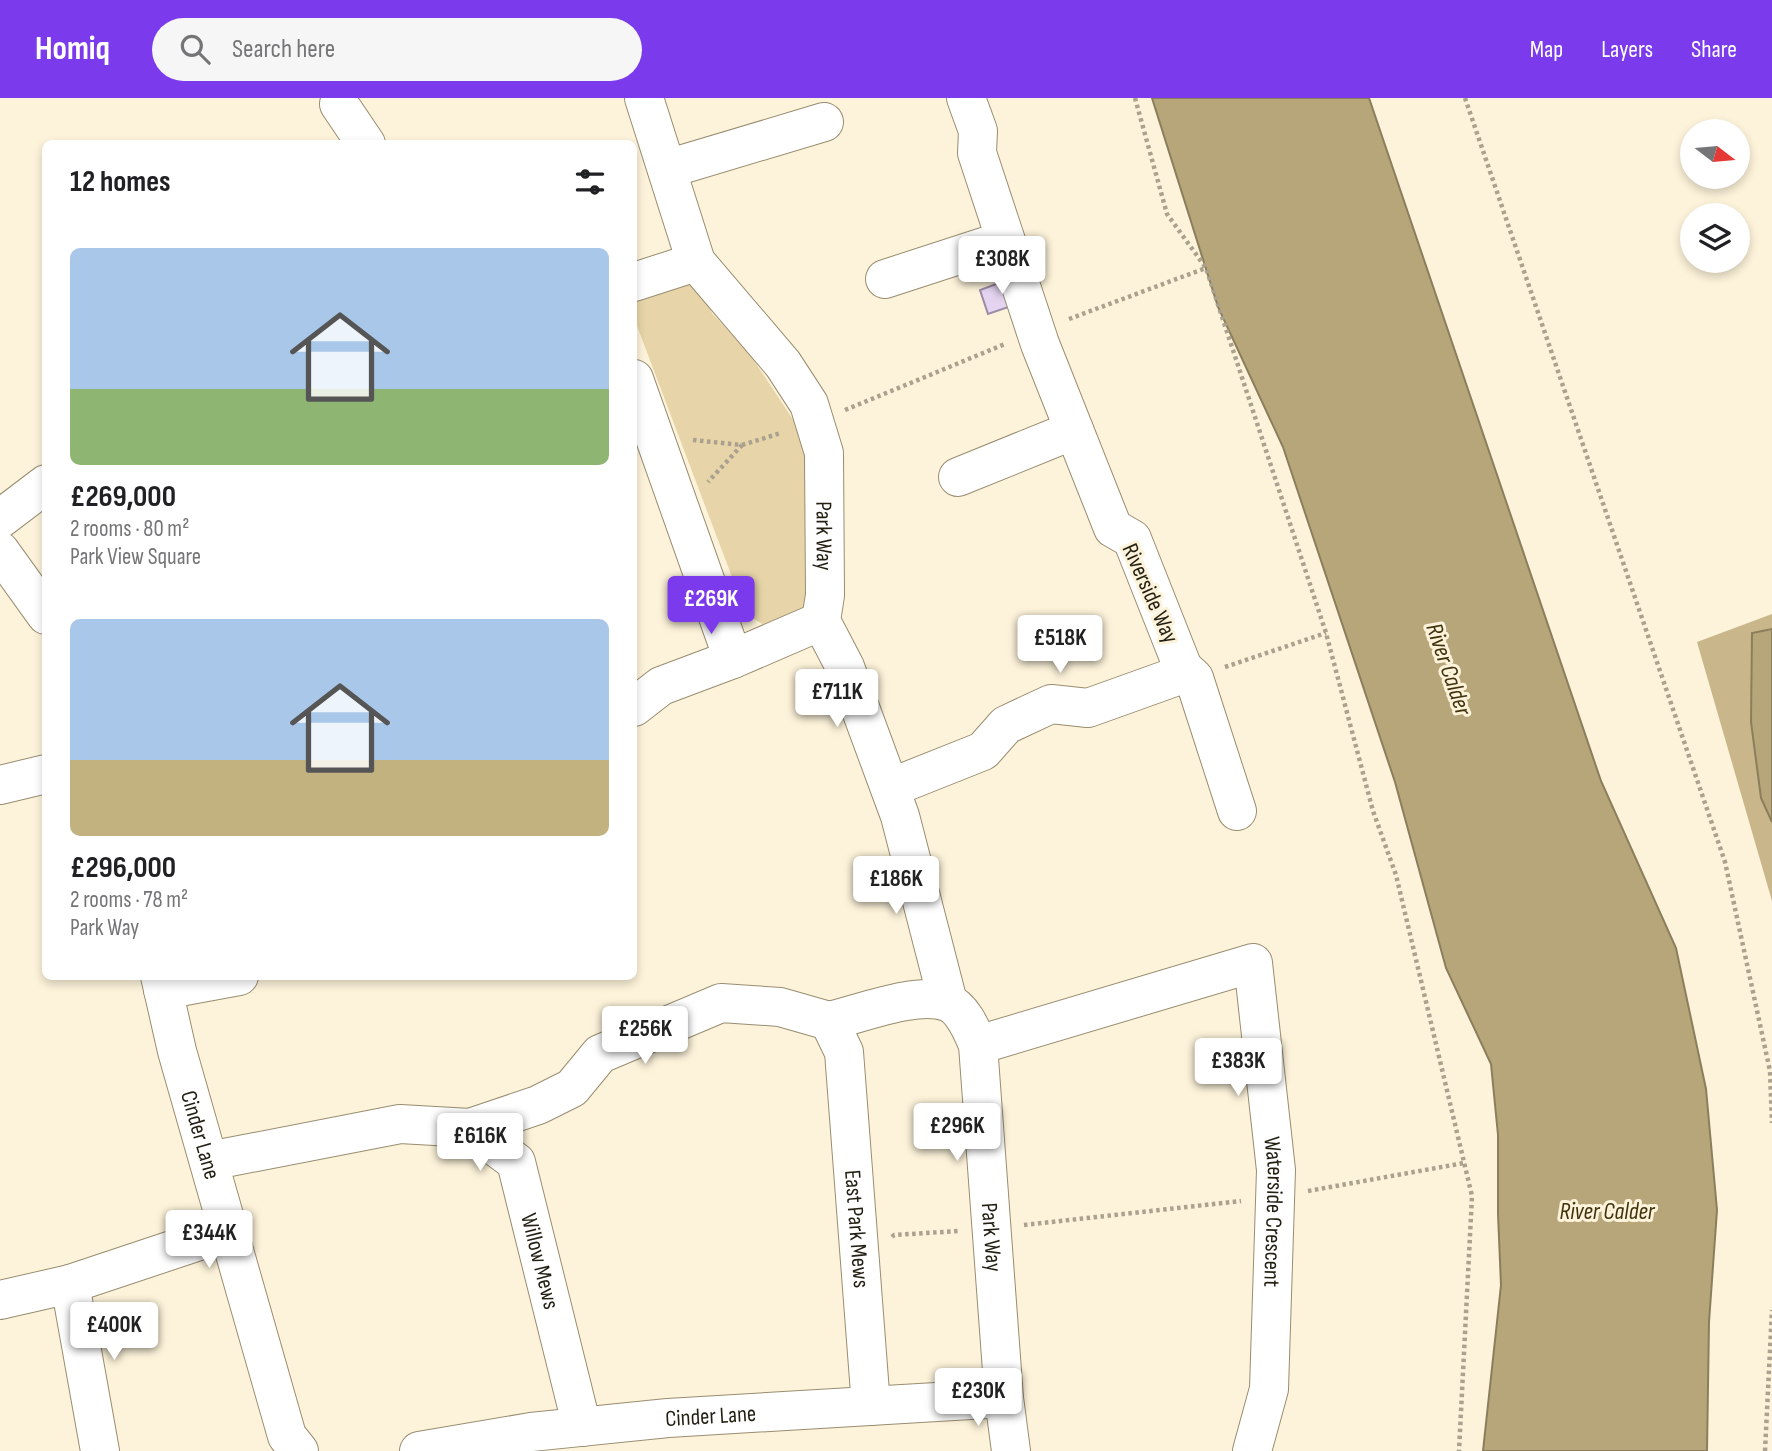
<!DOCTYPE html>
<html lang="en">
<head>
<meta charset="utf-8">
<style>
	body { margin:0; font-family:"Sofia Sans Condensed",sans-serif; background:#f6f6f6; color:#202124; height:100vh; display:flex; flex-direction:column; font-size:26px; white-space:nowrap }
	* { box-sizing:border-box; margin:0 }
	p { font-size:23px; color:#757577 }
	.icon { flex:none; width:38px; height:38px; fill:none; stroke:currentColor; stroke-width:2; stroke-linecap:round; stroke-linejoin:round }
	.map { position:relative; flex:1; overflow:hidden }
	.sheet { position:absolute; left:42px; top:42px; width:595px; height:840px; display:flex; flex-direction:column; background:#fff; border-radius:10px; box-shadow:0 4px 10px #0003 }
	.sheet>* { flex:none }
	.needle { width:46px; rotate:106deg }
	.buttons { position:absolute; left:1680px; top:21px; display:grid; gap:14px }
	.buttons a { display:grid; place-items:center; width:70px; height:70px; border-radius:50%; background:#fff; box-shadow:0 4px 10px #0003; font-size:35px }
	.price { position:absolute; translate:-50% -60px; padding:0 16px; border-radius:7px; background:#fff; color:#222; font-size:23px; line-height:46px; filter:drop-shadow(0 2px 4px #0008) }
	.price::after { content:''; position:absolute; left:50%; top:42px; width:21px; height:16px; margin-left:-10px; background:inherit; clip-path:polygon(0 0,100% 0,50% 100%) }
	.price.active { background:#7c3aed; color:#fff }
	ul { padding:0; list-style:none }
	li { display:grid; align-content:center; gap:14px; height:371px; padding:0 28px }
	li span { display:grid; place-items:center; height:217px; border-radius:10px; color:#555 }
	li>.icon { margin-inline-start:auto }
	span .icon { width:126px; height:126px; fill:#fffc; stroke-width:1 }
	li b { font-size:30px }
	h2 { display:flex; justify-content:space-between; align-items:center; height:84px; padding:0 28px; font-size:30px }
	header { display:flex; align-items:center; gap:42px; box-sizing:border-box; height:98px; padding:0 35px; background:#7c3aed; color:#fff }
	header strong { font-size:33px }
	nav { display:flex; gap:38px; margin-inline-start:auto; font-size:24px }
	.search { width:490px; height:63px; background:#f6f6f6; display:flex; align-items:center; gap:18px; box-sizing:border-box; padding:0 24px; border-radius:38px; color:#757577; font-size:26px }
	.map>svg:first-child { display:block }
</style>
</head>
<body>
<header>
<strong>Homiq</strong>
<div class="search"><svg class="icon" aria-label="search" viewBox="0 0 24 24"><circle cx="10" cy="10" r="6"/><path d="M15 15l6 6"/></svg>Search here</div>
<nav><a>Map</a><a>Layers</a><a>Share</a></nav>
</header>
<div class="map">
<svg width="1772" height="1353" viewBox="0 0 1772 1353">
	<rect width="100%" height="100%" fill="#fdf3da"/>
	<polygon fill="#e7d5a9" points="680,183 691,183 703,196 712,215 749,255 804,338 809,402 809,515 764,527 746,516 634,220 634,203"/>
	<polygon fill="#c9b78b" points="1772,516 1772,531 1752,535 1751,624 1761,700 1772,724 1772,803 1697,544"/>
	<g fill="#b8a67b" stroke="#8b7e5c" stroke-width="2">
		<polygon points="1152,0 1369,0 1601,683 1676,850 1706,991 1717,1112 1709,1224 1707,1353 1483,1353 1501,1187 1498,1116 1498,1037 1491,966 1446,870 1395,684 1283,349 1218,209"/>
		<polygon points="1772,531 1772,724 1761,700 1751,624 1752,535"/>
	</g>
	<polygon fill="#e4d4f1" stroke="#9a8ba6" stroke-width="2" points="1015,179 1023,204 988,216 980,192"/>
	<g fill="none" stroke-linecap="round" stroke-linejoin="round">
		<g stroke="#998d70" stroke-width="40">
			<g id="minor">
				<path id="s1" d="M 644,0 L 696,164 L 783,266 L 809,306 L 824,355 L 825,497 L 821,523 L 845,569 L 900,718 L 948,904"/>
				<polyline points="339,6 366,46"/>
				<polyline points="667,71 824,24"/>
				<polyline points="885,181 1005,142"/>
				<polyline points="634,184 696,164"/>
				<polyline points="634,281 733,561"/>
				<polyline points="958,379 1074,332"/>
				<polyline points="0,421 46,386"/>
				<polyline points="0,453 46,517"/>
				<polyline points="1183,570 1194,580 1237,713"/>
				<polyline points="634,609 661,588 733,561 821,523"/>
				<polyline points="0,687 46,676"/>
				<polyline points="890,690 983,653 1006,627 1051,606 1088,610 1180,577 1183,570 1132,441 1113,430 1040,246 977,55 978,33 966,0"/>
				<path id="s2" d="M 160,878 L 177,953 L 287,1338 L 299,1353"/>
				<polyline points="163,892 239,878"/>
				<path id="s3" d="M 829,923 C 860,916 917,893 947,904 C 963,910 972,933 978,947 L 1004,1300 L 1011,1353"/>
				<path id="s4" d="M 978,947 L 1253,865 L 1276,1072 L 1269,1291 L 1252,1353"/>
				<path id="s5" d="M 470,1030 L 538,1007 L 572,990 L 600,956 L 721,905 L 780,909 L 829,923 L 844,954 L 871,1308"/>
				<path id="s6" d="M 209,1063 L 400,1026 L 470,1030 L 516,1064 L 582,1329"/>
				<polyline points="70,1186 100,1353"/>
				<polyline points="0,1202 70,1186 229,1133"/>
				<path id="s7" d="M 419,1353 L 531,1334 L 668,1320 L 1004,1300"/>
			</g>
		</g>
		<g stroke="#aaa28e" stroke-width="4.5" stroke-dasharray="3.5 3.5" stroke-linecap="butt">
			<polyline points="1135,0 1167,116 1206,170 1326,535 1373,713 1396,777 1472,1098 1459,1353"/>
			<polyline points="1465,0 1725,764 1770,973 1772,1025"/>
			<polyline points="1069,221 1206,170"/>
			<polyline points="845,312 1005,246"/>
			<polyline points="693,342 742,347 708,384"/>
			<polyline points="742,347 781,335"/>
			<polyline points="1225,569 1326,535"/>
			<polyline points="1308,1093 1464,1065"/>
			<polyline points="1024,1127 1241,1103"/>
			<polyline points="892,1139 894,1137 959,1133"/>
			<polyline points="1765,1353 1772,1212"/>
		</g>
		<use href="#minor" stroke="#fff" stroke-width="38"/>
	</g>
	<g text-anchor="middle" stroke-width="6" stroke-linejoin="round" paint-order="stroke">
		<g font-size="23" fill="#231f13" stroke="#fdf3da">
			<text dy="8" stroke="none"><textPath href="#s1" startOffset="488">Park Way</textPath></text>
			<text transform="translate(1151 495) rotate(66)" y="8">Riverside Way</text>
			<text dy="8" stroke="none"><textPath href="#s2" startOffset="164">Cinder Lane</textPath></text>
			<text dy="8" stroke="none"><textPath href="#s4" startOffset="537">Waterside Crescent</textPath></text>
			<text dy="8" stroke="none"><textPath href="#s5" startOffset="607">East Park Mews</textPath></text>
			<text dy="8" stroke="none"><textPath href="#s3" startOffset="368">Park Way</textPath></text>
			<text dy="8" stroke="none"><textPath href="#s6" startOffset="424">Willow Mews</textPath></text>
			<text dy="8" stroke="none"><textPath href="#s7" startOffset="294">Cinder Lane</textPath></text>
		</g>
		<g font-size="24" font-style="italic" fill="#3f320d" stroke="#fdf3da">
			<text transform="translate(1449 571) rotate(71)" y="8">River Calder</text>
			<text x="1607" y="1121">River Calder</text>
		</g>
	</g>
</svg>
<div class="buttons">
<a><svg class="needle" viewBox="-14 -14 28 28"><path d="M0-13l5 13h-10z" fill="#e53935"/><path d="M0 13l5-13h-10z" fill="#757577"/></svg></a>
<a><svg class="icon" aria-label="layers" viewBox="0 0 24 24"><path d="M12 4l9 5-9 5-9-5zM3 14l9 5 9-5"/></svg></a>
</div>
<b class="price" style="left:1002px;top:198px">£308K</b>
<b class="price active" style="left:711px;top:538px">£269K</b>
<b class="price" style="left:1060px;top:577px">£518K</b>
<b class="price" style="left:837px;top:631px">£711K</b>
<b class="price" style="left:896px;top:818px">£186K</b>
<b class="price" style="left:645px;top:968px">£256K</b>
<b class="price" style="left:1238px;top:1000px">£383K</b>
<b class="price" style="left:957px;top:1065px">£296K</b>
<b class="price" style="left:480px;top:1075px">£616K</b>
<b class="price" style="left:209px;top:1172px">£344K</b>
<b class="price" style="left:114px;top:1264px">£400K</b>
<b class="price" style="left:978px;top:1330px">£230K</b>
<section class="sheet">
<h2>12 homes<svg class="icon" aria-label="filters" viewBox="0 0 24 24"><path d="M4 7h16M4 17h16"/><circle cx="9" cy="7" r="2"/><circle cx="15" cy="17" r="2"/></svg></h2>
<ul>
<li><span style="background:linear-gradient(#a9c7e8 65%,#8fb573 0)"><svg class="icon" aria-label="home" viewBox="0 0 24 24"><path d="M3 11l9-7 9 7M6 9v11h12V9"/></svg></span><div><b>£269,000</b><p>2 rooms · 80 m²</p><p>Park View Square</p></div></li>
<li><span style="background:linear-gradient(#a9c7e8 65%,#c2b280 0)"><svg class="icon" aria-label="home" viewBox="0 0 24 24"><path d="M3 11l9-7 9 7M6 9v11h12V9"/></svg></span><div><b>£296,000</b><p>2 rooms · 78 m²</p><p>Park Way</p></div></li>
</ul>
</section>
</div>
</body>
</html>
